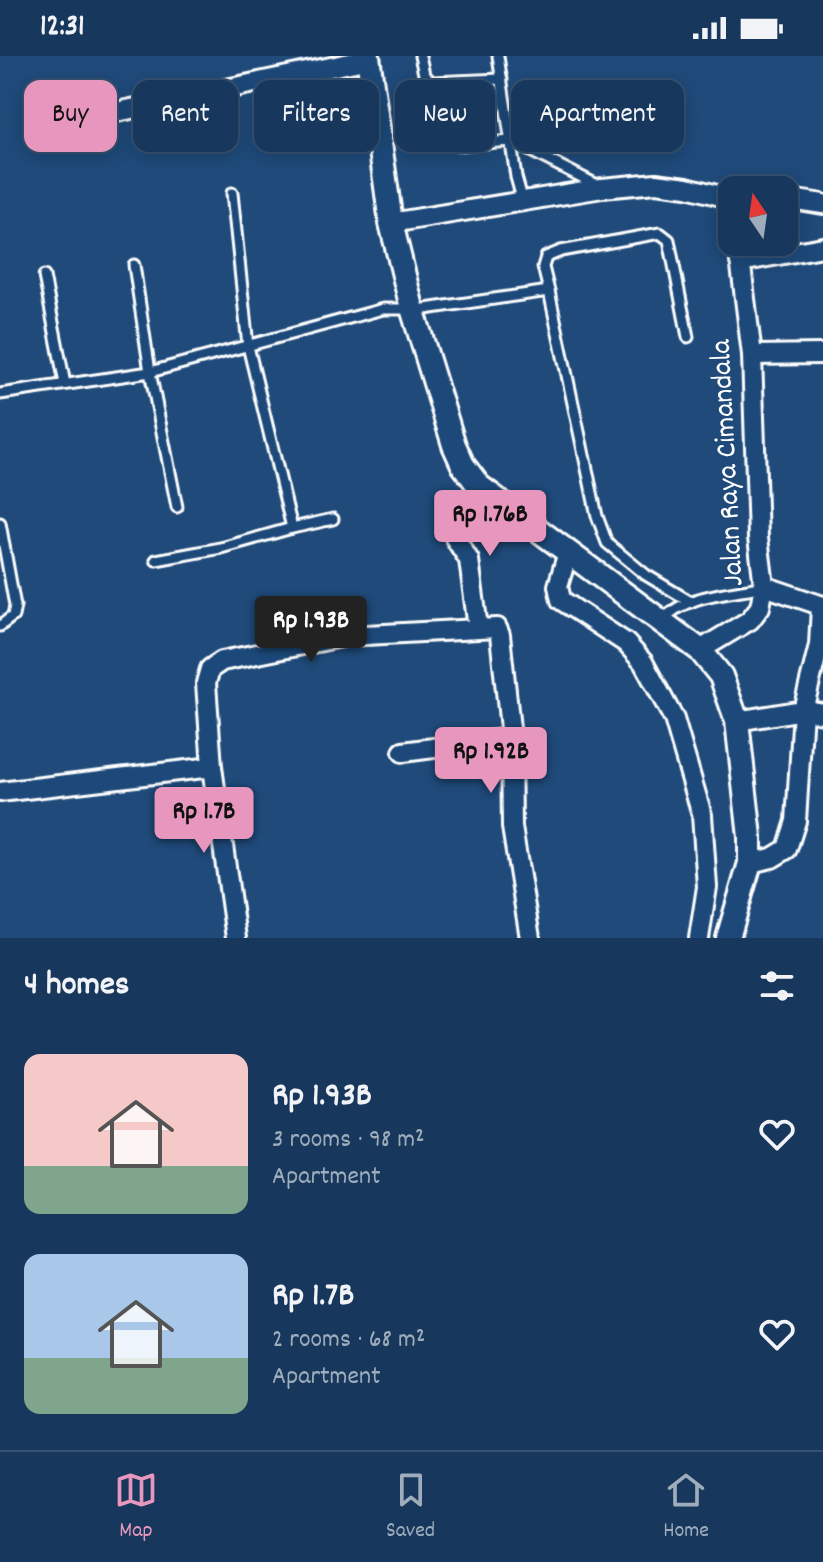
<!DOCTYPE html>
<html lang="en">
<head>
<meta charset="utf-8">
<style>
	body { margin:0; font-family:Dekko,sans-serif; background:#203f62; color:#f1f3f6; height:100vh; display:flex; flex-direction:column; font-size:30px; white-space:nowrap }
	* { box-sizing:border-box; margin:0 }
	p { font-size:26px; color:#9eacbb }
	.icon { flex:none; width:44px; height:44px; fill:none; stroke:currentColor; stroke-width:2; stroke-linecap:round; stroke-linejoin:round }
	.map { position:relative; height:882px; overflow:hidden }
	.panel { display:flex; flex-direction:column; background:#17385c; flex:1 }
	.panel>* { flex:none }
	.guide { position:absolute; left:24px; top:24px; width:776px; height:72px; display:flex; gap:16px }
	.needle { width:52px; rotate:347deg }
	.tools { position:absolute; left:718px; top:120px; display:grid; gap:16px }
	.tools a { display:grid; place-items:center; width:80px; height:80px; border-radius:16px; background:#17385c; box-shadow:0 4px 20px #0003,0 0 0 2px #365272; font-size:40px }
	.price { position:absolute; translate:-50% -68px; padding:0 18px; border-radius:8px; background:#e797bd; color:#111; font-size:26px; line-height:52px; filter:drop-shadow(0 2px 4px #0008) }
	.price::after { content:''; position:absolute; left:50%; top:48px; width:24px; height:18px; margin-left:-12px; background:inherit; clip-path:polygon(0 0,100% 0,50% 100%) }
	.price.on { background:#222; color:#fff }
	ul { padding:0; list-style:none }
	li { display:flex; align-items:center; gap:24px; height:200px; padding:0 24px }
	li span { display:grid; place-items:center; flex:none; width:224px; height:160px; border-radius:16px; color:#555 }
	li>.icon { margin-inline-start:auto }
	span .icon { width:96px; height:96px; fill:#fffc; stroke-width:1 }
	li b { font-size:34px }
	h2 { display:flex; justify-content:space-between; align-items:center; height:96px; padding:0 24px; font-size:34px }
	.tag { padding:0 28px; border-radius:16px; background:#17385c; box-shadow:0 4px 20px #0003,0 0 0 2px #365272; font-size:28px; line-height:72px }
	.tag.on { background:#e797bd; color:#111 }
	.status { display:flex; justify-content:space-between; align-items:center; height:56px; padding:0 40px; background:#17385c; direction:ltr }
	.status svg { height:22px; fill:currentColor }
	.dock { display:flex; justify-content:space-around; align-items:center; height:112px; border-top:2px solid #365272; background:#17385c; font-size:22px; color:#9eacbb }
	.dock a { display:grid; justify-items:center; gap:4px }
	.dock .on { color:#e797bd }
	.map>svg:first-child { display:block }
</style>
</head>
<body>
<div class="status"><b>12:31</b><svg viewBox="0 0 49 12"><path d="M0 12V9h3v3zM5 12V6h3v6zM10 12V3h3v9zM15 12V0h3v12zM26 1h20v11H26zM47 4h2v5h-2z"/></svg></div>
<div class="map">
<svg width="823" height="882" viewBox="0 0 823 882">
	<rect width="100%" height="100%" fill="#1f4a7a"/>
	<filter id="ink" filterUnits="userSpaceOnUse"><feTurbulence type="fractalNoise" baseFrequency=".0125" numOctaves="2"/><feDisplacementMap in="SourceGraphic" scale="16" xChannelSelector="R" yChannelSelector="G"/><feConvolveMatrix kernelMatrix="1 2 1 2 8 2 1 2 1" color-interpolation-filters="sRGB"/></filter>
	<g filter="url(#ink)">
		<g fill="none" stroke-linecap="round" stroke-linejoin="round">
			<g stroke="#fff" stroke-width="15">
				<g id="service">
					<polyline points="420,0 424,18 431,26 502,23"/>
					<polyline points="498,0 516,121 523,146"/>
					<polyline points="459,89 511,85 599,130"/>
					<polyline points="232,137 248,290 292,472 333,463"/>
					<polyline points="134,209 150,316 177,451"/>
					<polyline points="44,220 65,328"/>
					<polyline points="549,235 543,211 546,201 561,195 660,177 669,184 688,281"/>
					<polyline points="0,338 150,316 383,253 425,253 549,235 597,460 607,487 646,519 691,546"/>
					<polyline points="0,467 15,550 13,560 0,570"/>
					<polyline points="156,504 221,492 292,472"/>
					<path d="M 663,564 C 685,538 732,537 764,530"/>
				</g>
			</g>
			<g stroke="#fff" stroke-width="24">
				<g id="minor">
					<polyline points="74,65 369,3"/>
					<polyline points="784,142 823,148"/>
					<polyline points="391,167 602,132 656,127 687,131 732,143"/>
					<polyline points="740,206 823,191"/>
					<polyline points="752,299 823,298"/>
					<polyline points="568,496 558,530 561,544 626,587 643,606 674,663 702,759 707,831 699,882"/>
					<polyline points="764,530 823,550"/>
					<polyline points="478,572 469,504 455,482 455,476 479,430"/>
					<polyline points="700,594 750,564 760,551 764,530 758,482 752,299 738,186"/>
					<polyline points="737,665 803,654 823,657"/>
					<polyline points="403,696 511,682"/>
					<polyline points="0,736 212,711"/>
					<polyline points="750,807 772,802 787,793 796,765 803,654 819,589 821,550"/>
					<polyline points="236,882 212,711 206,627 210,613 222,605 347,580 497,572 500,579 511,682 512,771 530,882"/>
				</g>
			</g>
			<g stroke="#fff" stroke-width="28">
				<polyline id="tertiary" points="368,0 391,167 412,252 454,389 463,409 479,430 700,594 721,620 737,665 750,781 750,807 728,882"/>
			</g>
			<use href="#service" stroke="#1f4a7a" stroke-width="9"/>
			<use href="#minor" stroke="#1f4a7a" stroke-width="18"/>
			<use href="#tertiary" stroke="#1f4a7a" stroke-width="22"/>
		</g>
	</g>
	<g text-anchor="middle" stroke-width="6" stroke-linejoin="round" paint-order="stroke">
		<g font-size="30" fill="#fff" stroke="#1f4a7a">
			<text transform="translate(725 407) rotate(-93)" y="10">Jalan Raya Cimandala</text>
		</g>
	</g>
</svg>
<div class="tools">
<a><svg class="needle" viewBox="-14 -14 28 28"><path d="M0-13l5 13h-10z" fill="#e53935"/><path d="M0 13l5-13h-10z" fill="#9eacbb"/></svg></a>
</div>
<b class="price" style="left:490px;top:502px">Rp 1.76B</b>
<b class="price on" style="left:311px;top:608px">Rp 1.93B</b>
<b class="price" style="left:491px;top:739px">Rp 1.92B</b>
<b class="price" style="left:204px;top:799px">Rp 1.7B</b>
<div class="guide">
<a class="tag on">Buy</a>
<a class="tag">Rent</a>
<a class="tag">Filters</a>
<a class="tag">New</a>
<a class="tag">Apartment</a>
</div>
</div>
<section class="panel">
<h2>4 homes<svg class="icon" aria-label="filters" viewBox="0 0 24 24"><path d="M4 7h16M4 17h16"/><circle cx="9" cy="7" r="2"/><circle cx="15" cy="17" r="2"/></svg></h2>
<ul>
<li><span style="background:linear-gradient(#f6c9c9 70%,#7fa58c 0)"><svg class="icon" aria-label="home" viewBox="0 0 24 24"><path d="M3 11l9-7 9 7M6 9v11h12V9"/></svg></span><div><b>Rp 1.93B</b><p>3 rooms · 98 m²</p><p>Apartment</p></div><svg class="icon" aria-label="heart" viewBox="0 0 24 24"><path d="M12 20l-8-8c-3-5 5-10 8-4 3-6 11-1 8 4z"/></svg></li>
<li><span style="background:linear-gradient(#a9c7e8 65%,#7fa58c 0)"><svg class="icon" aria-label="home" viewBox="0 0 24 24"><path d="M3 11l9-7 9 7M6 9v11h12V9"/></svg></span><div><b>Rp 1.7B</b><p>2 rooms · 68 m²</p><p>Apartment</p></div><svg class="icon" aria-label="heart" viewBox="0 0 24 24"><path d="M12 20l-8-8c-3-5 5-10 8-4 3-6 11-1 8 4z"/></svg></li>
</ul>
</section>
<nav class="dock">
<a class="on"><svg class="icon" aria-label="map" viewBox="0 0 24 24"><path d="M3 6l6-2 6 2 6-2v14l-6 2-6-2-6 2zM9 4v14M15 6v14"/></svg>Map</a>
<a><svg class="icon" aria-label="saved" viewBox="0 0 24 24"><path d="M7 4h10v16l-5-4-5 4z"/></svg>Saved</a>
<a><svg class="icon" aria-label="home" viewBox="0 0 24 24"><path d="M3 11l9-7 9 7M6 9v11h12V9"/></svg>Home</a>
</nav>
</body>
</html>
